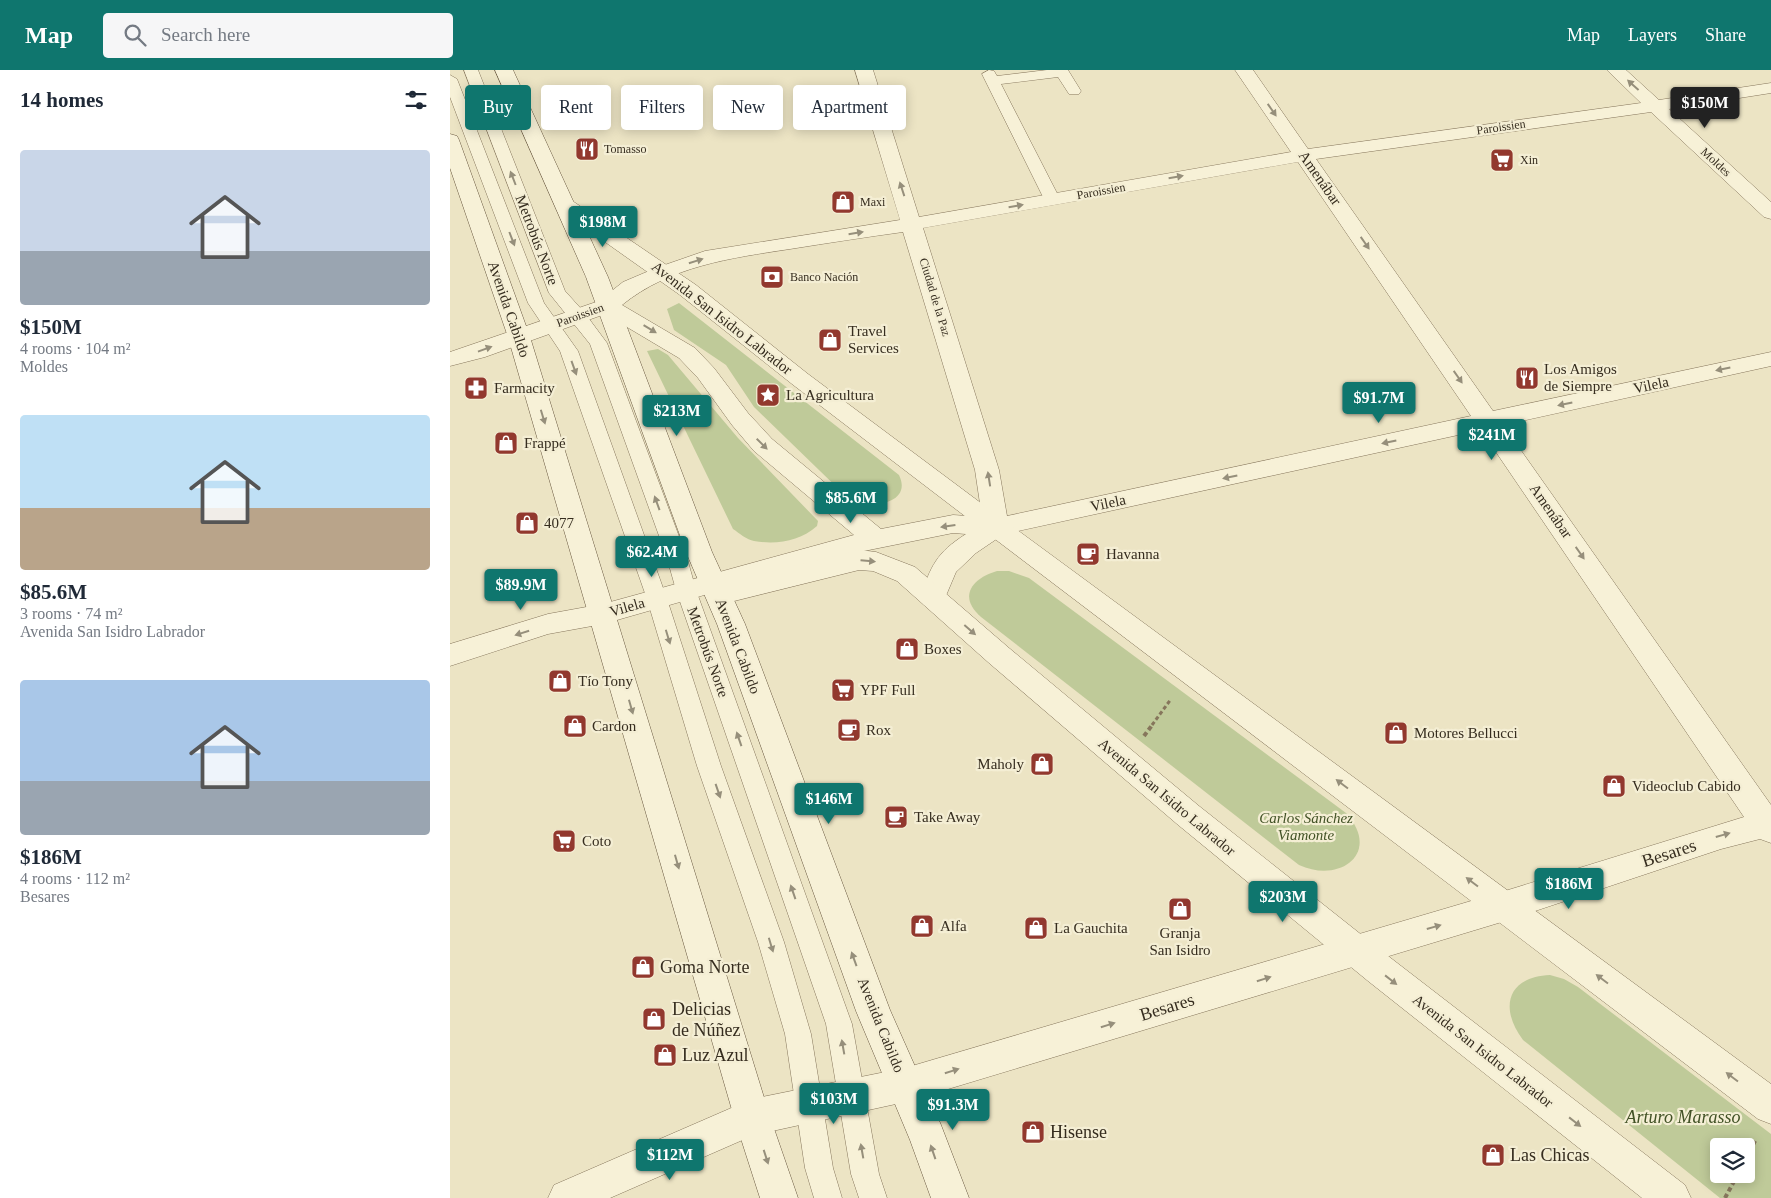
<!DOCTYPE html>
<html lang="en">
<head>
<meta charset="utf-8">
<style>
	body { margin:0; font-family:Georgia,serif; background:#f6f6f7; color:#1f2937; height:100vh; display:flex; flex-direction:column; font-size:19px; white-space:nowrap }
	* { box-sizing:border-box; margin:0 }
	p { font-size:16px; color:#747a83 }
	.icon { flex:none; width:28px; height:28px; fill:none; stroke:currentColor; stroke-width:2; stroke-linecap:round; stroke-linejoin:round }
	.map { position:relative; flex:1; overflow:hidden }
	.drawer { display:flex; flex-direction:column; background:#fff; width:450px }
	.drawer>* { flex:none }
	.hud { position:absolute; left:15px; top:15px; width:475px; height:45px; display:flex; gap:10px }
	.tools { position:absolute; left:1260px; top:1068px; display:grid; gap:10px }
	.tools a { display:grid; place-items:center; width:45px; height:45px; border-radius:5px; background:#fff; box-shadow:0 2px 12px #0003; font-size:25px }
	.price { position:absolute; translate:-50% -42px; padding:0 11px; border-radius:5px; background:#0f766e; color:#fff; font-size:16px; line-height:32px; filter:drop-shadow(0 1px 2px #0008) }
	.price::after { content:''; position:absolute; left:50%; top:30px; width:15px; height:11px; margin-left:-8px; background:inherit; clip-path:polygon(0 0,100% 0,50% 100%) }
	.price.on { background:#222; color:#fff }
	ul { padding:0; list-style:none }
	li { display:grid; align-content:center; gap:10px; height:265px; padding:0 20px }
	li span { display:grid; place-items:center; height:155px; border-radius:5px; color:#555 }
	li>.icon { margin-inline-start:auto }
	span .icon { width:90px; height:90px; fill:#fffc; stroke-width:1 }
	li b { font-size:21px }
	h2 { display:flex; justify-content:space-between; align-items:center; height:60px; padding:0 20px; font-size:21px }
	.chip { padding:0 18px; border-radius:5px; background:#fff; box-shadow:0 2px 12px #0003; font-size:18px; line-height:45px }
	.chip.on { background:#0f766e; color:#fff }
	header { display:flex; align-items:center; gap:30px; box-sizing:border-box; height:70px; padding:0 25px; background:#0f766e; color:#fff }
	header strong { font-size:24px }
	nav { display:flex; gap:28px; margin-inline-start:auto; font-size:18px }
	.search { width:350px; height:45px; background:#f6f6f7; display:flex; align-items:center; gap:12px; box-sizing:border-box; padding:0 18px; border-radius:5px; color:#747a83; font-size:19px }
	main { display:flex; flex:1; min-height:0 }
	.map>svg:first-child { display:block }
</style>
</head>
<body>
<header>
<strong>Map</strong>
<div class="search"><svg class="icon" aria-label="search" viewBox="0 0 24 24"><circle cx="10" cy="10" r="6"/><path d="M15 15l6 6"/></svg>Search here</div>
<nav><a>Map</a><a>Layers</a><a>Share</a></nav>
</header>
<main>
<section class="drawer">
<h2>14 homes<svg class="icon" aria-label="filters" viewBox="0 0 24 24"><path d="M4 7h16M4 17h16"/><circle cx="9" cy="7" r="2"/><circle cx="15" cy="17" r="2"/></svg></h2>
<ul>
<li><span style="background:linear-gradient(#c9d6e8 65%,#9aa5b1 0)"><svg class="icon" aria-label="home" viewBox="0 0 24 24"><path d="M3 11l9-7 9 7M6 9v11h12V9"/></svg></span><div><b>$150M</b><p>4 rooms · 104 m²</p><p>Moldes</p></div></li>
<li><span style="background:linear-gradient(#bfe0f5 60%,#b9a48a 0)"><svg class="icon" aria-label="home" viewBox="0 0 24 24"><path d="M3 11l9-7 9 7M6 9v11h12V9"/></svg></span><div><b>$85.6M</b><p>3 rooms · 74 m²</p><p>Avenida San Isidro Labrador</p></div></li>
<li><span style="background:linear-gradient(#a9c7e8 65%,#9aa5b1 0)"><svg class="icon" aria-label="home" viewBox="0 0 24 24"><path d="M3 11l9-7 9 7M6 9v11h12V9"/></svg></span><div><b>$186M</b><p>4 rooms · 112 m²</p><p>Besares</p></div></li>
</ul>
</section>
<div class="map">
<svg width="1321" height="1128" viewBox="0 0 1321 1128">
	<rect width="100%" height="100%" fill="#ece4c4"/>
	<g fill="#bfca99" fill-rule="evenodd">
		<path d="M 229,233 L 449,405 C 463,434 420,439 402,432 L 304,337 L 276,295 L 224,260 L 217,239 Z"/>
		<path d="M 208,279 L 218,285 L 288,368 L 368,451 L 367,456 C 350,471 327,475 304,471 C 297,470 289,463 283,459 L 197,281 Z"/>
		<path d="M 547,501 L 559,501 L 579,508 L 896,743 C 932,783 890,814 849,795 L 531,547 C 507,526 523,508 547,501 Z"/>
		<path d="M 1100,905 L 1114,909 L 1128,917 L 1321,1064 L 1321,1128 L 1270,1128 L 1073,970 C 1049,938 1057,907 1100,905 ZM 1269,1076 L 1296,1076 L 1296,1104 L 1269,1104 Z"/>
	</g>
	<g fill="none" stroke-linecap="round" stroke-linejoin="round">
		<g stroke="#86765c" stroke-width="1">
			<g id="service">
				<polygon points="14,0 28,0 115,221 134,242 157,273 237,488 246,520 402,954 429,1104 437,1128 409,1128 401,1104 376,954 226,520 217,488 140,274 99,223"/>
				<polygon points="539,0 544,1 547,6 597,0 618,0 631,21 629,24 619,24 608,7 551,14 610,129 607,132 597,132 594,129 532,4"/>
				<polygon points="0,5 7,9 94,233 128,281 217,529 271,696 334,872 361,964 383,1098 392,1128 364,1128 355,1098 335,964 308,872 247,696 197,529 110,281 78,233 0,27"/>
			</g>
		</g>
		<g stroke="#86765c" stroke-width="1">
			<path id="minor" d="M 405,0 L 423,0 L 469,147 L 841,82 L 785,0 L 803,0 L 858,79 L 1191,33 L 1157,0 L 1176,0 L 1209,30 L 1321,13 L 1321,23 L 1219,39 L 1321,132 L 1321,149 L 1314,147 L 1201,42 L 866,89 L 1043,341 L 1321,282 L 1321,296 L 1053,355 L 1321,735 L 1321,773 L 1310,769 L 1271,779 L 1055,851 L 455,1032 L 304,1065 L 160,1128 L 98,1128 L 104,1115 L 302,1029 L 455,998 L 1055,821 L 1294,747 L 1031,360 L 554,464 L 526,483 L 506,502 L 492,535 L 483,538 L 474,535 L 470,528 C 481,496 486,483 516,464 L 503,463 L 394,485 L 153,554 L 98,564 L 0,596 L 0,574 L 98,544 L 153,534 L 404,465 L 304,381 L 282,355 L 248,308 L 229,288 L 155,244 L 35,287 L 0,296 L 0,282 L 149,231 L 173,212 L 206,198 L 255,181 L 450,150 ZM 848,92 L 1021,346 L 557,446 L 549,400 L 473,158 ZM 453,162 L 525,400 L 532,447 L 503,445 L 431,459 L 322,369 L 298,343 L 264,298 L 245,278 L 172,235 C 220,196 281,188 340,179 C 378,173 416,167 453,162 Z"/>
		</g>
		<g stroke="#86765c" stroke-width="1">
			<g id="tertiary">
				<polygon points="114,128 121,130 246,215 358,304 555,451 1321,1014 1321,1054 1308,1049 537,463 342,314 230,225 107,138 104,134 107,130"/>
				<polygon points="409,480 426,482 465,497 559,578 749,736 942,889 1235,1115 1241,1128 1192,1128 918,911 727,754 539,593 447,511 423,501 409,500 268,535 259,532 255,525 259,518 268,515"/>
			</g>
		</g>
		<g stroke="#68573f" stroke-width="1">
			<g id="secondary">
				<polygon points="45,0 63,0 158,207 262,482 295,554 440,940 491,1055 519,1128 481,1128 460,1070 406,941 267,554 236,482 136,207"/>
				<polygon points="0,64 7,66 9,70 80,267 320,1047 348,1128 310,1128 284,1047 58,267 0,98"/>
			</g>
		</g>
		<polyline stroke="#86765c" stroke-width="3" stroke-dasharray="4 2.5" stroke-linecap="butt" points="702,655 721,629"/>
		<g stroke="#86765c" stroke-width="4" stroke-dasharray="4.5 3" stroke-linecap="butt">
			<polyline points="694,666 703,654"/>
			<polyline points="1296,1088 1306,1069"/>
			<polyline points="1275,1128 1288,1104"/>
		</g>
		<use href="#service" fill="#f7f1d7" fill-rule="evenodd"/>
		<use href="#minor" fill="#f7f1d7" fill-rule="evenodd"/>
		<use href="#tertiary" fill="#f7f1d7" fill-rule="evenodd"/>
		<use href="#secondary" fill="#f7f1d7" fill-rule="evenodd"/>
	</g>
	<defs><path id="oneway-solid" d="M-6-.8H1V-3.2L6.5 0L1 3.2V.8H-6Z" transform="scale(1.25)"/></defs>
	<g fill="#968f7b">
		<use href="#oneway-solid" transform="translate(1183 15) rotate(-138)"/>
		<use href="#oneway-solid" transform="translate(822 40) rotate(55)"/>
		<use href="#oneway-solid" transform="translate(726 107) rotate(-10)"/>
		<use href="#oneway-solid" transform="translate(63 108) rotate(-111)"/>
		<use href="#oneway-solid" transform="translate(452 119) rotate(-108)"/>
		<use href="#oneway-solid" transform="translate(566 136) rotate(-10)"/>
		<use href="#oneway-solid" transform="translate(406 163) rotate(-9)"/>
		<use href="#oneway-solid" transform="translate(62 169) rotate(69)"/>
		<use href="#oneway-solid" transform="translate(915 173) rotate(55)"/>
		<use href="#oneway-solid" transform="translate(246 191) rotate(-18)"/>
		<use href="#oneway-solid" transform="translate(200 259) rotate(31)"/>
		<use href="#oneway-solid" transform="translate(35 279) rotate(-20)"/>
		<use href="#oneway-solid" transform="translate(124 298) rotate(70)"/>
		<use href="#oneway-solid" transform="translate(1273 299) rotate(168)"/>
		<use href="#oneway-solid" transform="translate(1008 307) rotate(55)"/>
		<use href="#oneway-solid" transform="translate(1115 334) rotate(168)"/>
		<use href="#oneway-solid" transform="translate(93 347) rotate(73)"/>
		<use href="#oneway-solid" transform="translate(939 372) rotate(168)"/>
		<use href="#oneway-solid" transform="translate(312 374) rotate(45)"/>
		<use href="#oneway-solid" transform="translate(780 407) rotate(168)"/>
		<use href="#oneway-solid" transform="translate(539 409) rotate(-99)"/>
		<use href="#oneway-solid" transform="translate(207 433) rotate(-110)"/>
		<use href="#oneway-solid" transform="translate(498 456) rotate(172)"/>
		<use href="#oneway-solid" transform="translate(1130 483) rotate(55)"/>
		<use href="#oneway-solid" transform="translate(418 491) rotate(5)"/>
		<use href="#oneway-solid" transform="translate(520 560) rotate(41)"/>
		<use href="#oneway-solid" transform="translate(72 563) rotate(162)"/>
		<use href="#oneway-solid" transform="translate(218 567) rotate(73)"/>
		<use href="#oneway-solid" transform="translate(181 637) rotate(74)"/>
		<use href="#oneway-solid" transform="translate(289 669) rotate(-109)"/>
		<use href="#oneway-solid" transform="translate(892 714) rotate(-143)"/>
		<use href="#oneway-solid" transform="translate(268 721) rotate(71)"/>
		<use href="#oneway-solid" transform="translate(1273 765) rotate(-16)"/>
		<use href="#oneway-solid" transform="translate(227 792) rotate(74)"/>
		<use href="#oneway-solid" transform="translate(1022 812) rotate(-143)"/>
		<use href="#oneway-solid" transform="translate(343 822) rotate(-109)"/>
		<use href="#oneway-solid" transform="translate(984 857) rotate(-16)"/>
		<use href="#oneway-solid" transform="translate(321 875) rotate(73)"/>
		<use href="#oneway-solid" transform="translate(404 889) rotate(-110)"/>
		<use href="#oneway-solid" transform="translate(814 909) rotate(-17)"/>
		<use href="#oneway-solid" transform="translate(1152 909) rotate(-143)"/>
		<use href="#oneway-solid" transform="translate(941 910) rotate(38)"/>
		<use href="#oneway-solid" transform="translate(658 955) rotate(-17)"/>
		<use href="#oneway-solid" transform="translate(393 977) rotate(-100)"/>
		<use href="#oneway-solid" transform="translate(502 1001) rotate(-17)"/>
		<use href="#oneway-solid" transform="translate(1282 1007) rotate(-143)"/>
		<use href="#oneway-solid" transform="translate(1125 1052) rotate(38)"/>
		<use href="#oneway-solid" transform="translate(412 1081) rotate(-100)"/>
		<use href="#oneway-solid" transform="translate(483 1082) rotate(-109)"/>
		<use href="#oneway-solid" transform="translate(316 1087) rotate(72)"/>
	</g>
	<defs>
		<g id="restaurant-square" transform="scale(1.25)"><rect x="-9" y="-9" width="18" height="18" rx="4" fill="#92382e" stroke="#f4eed4"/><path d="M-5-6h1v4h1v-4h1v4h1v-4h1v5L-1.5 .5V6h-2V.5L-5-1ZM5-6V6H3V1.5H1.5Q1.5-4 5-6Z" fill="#fff"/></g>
		<g id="supermarket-square" transform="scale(1.25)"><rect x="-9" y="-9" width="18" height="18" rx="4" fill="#92382e" stroke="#f4eed4"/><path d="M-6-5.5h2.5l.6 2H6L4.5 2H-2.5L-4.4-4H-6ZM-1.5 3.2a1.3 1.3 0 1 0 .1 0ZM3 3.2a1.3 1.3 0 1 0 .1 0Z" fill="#fff"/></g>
		<g id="shop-square" transform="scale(1.25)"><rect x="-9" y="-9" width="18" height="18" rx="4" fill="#92382e" stroke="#f4eed4"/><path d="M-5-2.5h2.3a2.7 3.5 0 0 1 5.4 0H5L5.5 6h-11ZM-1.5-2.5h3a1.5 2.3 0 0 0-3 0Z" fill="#fff"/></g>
		<g id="bank-square" transform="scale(1.25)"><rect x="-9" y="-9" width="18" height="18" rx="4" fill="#92382e" stroke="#f4eed4"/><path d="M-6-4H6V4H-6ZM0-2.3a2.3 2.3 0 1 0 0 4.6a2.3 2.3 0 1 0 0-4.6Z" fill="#fff"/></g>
		<g id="pharmacy-square" transform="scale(1.25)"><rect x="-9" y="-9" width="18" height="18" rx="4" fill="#92382e" stroke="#f4eed4"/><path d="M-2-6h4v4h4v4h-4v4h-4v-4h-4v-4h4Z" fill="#fff"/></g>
		<g id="sight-square" transform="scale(1.25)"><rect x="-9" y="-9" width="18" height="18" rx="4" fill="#92382e" stroke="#f4eed4"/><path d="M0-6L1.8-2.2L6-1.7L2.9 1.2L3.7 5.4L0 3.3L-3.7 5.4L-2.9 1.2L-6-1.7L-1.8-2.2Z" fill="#fff"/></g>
		<g id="cafe-square" transform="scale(1.25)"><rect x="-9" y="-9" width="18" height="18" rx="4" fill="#92382e" stroke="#f4eed4"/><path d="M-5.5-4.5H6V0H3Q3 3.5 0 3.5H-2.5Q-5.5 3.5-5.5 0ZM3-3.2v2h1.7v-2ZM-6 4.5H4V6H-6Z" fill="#fff"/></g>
	</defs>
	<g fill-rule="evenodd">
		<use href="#restaurant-square" x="137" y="79"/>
		<use href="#supermarket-square" x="1052" y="90"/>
		<use href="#shop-square" x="393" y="132"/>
		<use href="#bank-square" x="322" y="207"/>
		<use href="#shop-square" x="380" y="270"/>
		<use href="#restaurant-square" x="1077" y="308"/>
		<use href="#pharmacy-square" x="26" y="318"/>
		<use href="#sight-square" x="318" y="325"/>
		<use href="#shop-square" x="56" y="373"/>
		<use href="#shop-square" x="77" y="453"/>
		<use href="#cafe-square" x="638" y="484"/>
		<use href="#shop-square" x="457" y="579"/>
		<use href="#shop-square" x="110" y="611"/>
		<use href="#supermarket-square" x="393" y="620"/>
		<use href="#shop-square" x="125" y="656"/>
		<use href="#cafe-square" x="399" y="660"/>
		<use href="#shop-square" x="946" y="663"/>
		<use href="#shop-square" x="592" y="694"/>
		<use href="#shop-square" x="1164" y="716"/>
		<use href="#cafe-square" x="446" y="747"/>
		<use href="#supermarket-square" x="114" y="771"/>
		<use href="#shop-square" x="730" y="839"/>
		<use href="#shop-square" x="472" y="856"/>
		<use href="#shop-square" x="586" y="858"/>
		<use href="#shop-square" x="193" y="897"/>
		<use href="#shop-square" x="204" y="949"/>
		<use href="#shop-square" x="215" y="985"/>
		<use href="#shop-square" x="583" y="1062"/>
		<use href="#shop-square" x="1043" y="1085"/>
	</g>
	<g text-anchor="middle" stroke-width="4.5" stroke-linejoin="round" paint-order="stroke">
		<g font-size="12" fill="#362d1f" stroke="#f4eed4">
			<text transform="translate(1051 57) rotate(-8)" y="4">Paroissien</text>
			<text transform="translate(1266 92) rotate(43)" y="4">Moldes</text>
			<text transform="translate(651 121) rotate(-10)" y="4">Paroissien</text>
			<text transform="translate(485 227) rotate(73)" y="4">Ciudad de la Paz</text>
			<text transform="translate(130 245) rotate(-20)" y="4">Paroissien</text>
		</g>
		<g font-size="12" fill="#362d1f" stroke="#f4eed4" text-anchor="start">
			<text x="154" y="83">Tomasso</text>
			<text x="1070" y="94">Xin</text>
			<text x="410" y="136">Maxi</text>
			<text x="340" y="211">Banco Nación</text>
		</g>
		<g font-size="15" fill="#362d1f" stroke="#f4eed4">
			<text transform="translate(870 108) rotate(55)" y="5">Amenábar</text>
			<text transform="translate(87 170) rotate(69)" y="5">Metrobús Norte</text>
			<text transform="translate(59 239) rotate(71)" y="5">Avenida Cabildo</text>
			<text transform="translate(272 248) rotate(38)" y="5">Avenida San Isidro Labrador</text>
			<text transform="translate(1201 315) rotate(-12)" y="5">Vilela</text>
			<text transform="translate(658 433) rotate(-12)" y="5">Vilela</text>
			<text transform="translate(1101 441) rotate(55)" y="5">Amenábar</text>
			<text transform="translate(177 537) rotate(-16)" y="5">Vilela</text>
			<text transform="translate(288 576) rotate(69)" y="5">Avenida Cabildo</text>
			<text transform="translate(258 582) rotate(70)" y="5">Metrobús Norte</text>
			<text transform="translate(717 727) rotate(40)" y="5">Avenida San Isidro Labrador</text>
			<text transform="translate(431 955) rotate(68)" y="5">Avenida Cabildo</text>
			<text transform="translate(1033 981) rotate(38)" y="5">Avenida San Isidro Labrador</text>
		</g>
		<g font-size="15" fill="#362d1f" stroke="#f4eed4" text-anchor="start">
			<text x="398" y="266">Travel<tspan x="398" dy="17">Services</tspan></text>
			<text x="1094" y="304">Los Amigos<tspan x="1094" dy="17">de Siempre</tspan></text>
			<text x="44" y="323">Farmacity</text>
			<text x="336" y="330">La Agricultura</text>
			<text x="74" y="378">Frappé</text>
			<text x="94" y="458">4077</text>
			<text x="656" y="489">Havanna</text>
			<text x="474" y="584">Boxes</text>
			<text x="128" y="616">Tío Tony</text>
			<text x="410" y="625">YPF Full</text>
			<text x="142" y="661">Cardon</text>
			<text x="416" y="665">Rox</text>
			<text x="964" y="668">Motores Bellucci</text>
			<text x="574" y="699" text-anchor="end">Maholy</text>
			<text x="1182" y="721">Videoclub Cabido</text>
			<text x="464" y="752">Take Away</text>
			<text x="132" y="776">Coto</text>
			<text x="490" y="861">Alfa</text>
			<text x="604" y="863">La Gauchita</text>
			<text x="730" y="868" text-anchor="middle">Granja<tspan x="730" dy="17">San Isidro</tspan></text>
		</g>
		<g font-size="15" font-style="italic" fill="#425226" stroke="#f4eed4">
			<text x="856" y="753">Carlos Sánchez<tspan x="856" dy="17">Viamonte</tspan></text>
		</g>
		<g font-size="18" fill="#362d1f" stroke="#f4eed4">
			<text transform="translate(1219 783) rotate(-18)" y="6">Besares</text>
			<text transform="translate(717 937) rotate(-17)" y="6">Besares</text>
		</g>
		<g font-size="18" fill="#362d1f" stroke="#f4eed4" text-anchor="start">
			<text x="210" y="903">Goma Norte</text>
			<text x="222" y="945">Delicias<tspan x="222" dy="21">de Núñez</tspan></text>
			<text x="232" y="991">Luz Azul</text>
			<text x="600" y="1068">Hisense</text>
			<text x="1060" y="1091">Las Chicas</text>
		</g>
		<g font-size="18" font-style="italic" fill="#425226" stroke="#f4eed4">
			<text x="1233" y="1053">Arturo Marasso</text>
		</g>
	</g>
</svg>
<div class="tools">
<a><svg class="icon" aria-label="layers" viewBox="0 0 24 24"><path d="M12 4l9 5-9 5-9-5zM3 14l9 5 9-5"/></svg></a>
</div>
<b class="price on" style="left:1255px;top:59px">$150M</b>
<b class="price" style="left:153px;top:178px">$198M</b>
<b class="price" style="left:929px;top:354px">$91.7M</b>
<b class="price" style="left:227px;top:367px">$213M</b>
<b class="price" style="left:1042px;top:391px">$241M</b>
<b class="price" style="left:401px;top:454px">$85.6M</b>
<b class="price" style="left:202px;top:508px">$62.4M</b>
<b class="price" style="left:71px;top:541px">$89.9M</b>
<b class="price" style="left:379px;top:755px">$146M</b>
<b class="price" style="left:1119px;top:840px">$186M</b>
<b class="price" style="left:833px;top:853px">$203M</b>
<b class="price" style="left:384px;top:1055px">$103M</b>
<b class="price" style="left:503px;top:1061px">$91.3M</b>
<b class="price" style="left:220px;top:1111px">$112M</b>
<div class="hud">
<a class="chip on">Buy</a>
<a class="chip">Rent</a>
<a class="chip">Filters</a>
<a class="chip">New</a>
<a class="chip">Apartment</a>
</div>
</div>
</main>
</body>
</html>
